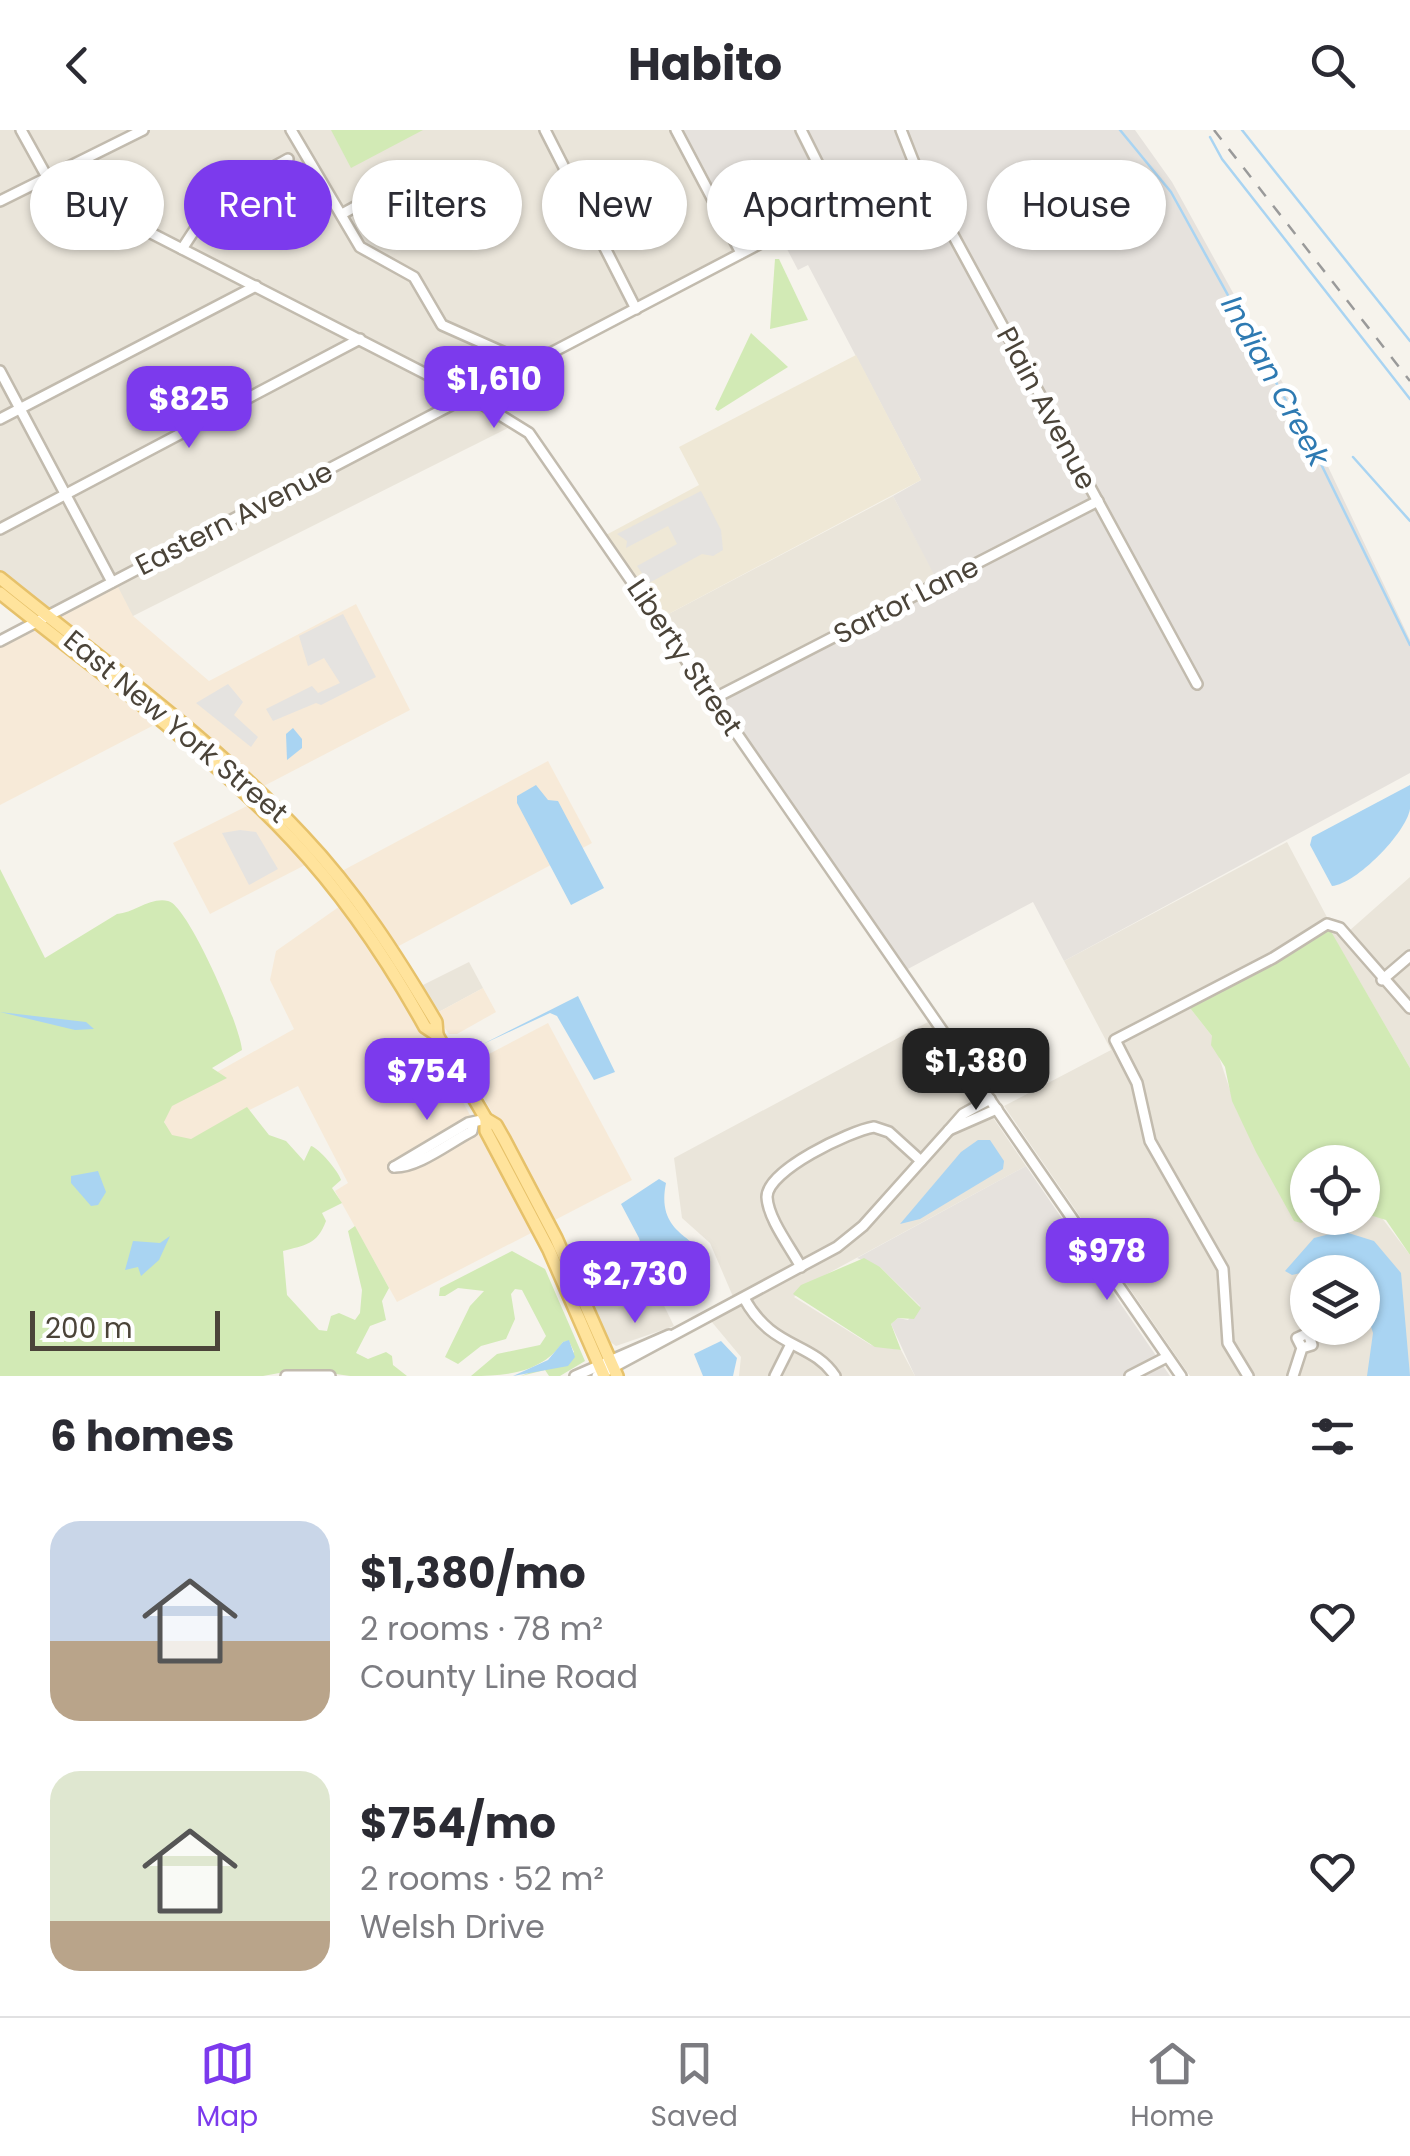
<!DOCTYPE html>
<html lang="en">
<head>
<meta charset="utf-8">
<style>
	body { margin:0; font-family:Poppins,sans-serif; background:#f7f7f7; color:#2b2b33; height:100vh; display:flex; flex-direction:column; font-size:38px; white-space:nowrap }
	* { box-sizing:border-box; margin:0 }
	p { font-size:32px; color:#7c7c81 }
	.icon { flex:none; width:55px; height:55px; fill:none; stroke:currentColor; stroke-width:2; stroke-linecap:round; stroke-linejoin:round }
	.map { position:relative; height:1246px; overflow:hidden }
	.drawer { display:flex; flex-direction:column; background:#fff; flex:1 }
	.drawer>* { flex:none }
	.guide { position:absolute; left:30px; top:30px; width:1350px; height:90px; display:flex; gap:20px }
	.controls { position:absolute; left:1290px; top:1015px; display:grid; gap:20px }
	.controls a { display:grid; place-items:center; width:90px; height:90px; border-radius:50%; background:#fff; box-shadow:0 2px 8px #0004; font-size:50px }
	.scale { position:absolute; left:30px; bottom:25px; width:190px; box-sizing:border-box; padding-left:10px; border:5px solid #4b4439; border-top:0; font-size:28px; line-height:35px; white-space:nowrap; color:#4b4439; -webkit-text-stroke:8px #fff; paint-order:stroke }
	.price { position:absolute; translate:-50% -85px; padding:0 22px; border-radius:20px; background:#7c3aed; color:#fff; font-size:32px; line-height:65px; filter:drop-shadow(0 2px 5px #0008) }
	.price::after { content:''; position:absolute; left:50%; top:60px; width:30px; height:22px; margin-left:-15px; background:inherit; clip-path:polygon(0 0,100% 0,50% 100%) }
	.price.current { background:#222; color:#fff }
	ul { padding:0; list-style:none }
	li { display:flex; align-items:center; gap:30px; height:250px; padding:0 50px }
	li span { display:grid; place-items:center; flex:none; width:280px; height:200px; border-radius:30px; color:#555 }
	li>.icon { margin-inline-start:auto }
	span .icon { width:120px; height:120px; fill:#fffc; stroke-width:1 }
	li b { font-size:42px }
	h2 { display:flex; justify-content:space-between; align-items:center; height:120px; padding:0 50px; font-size:42px }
	.pill { padding:0 35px; border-radius:45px; background:#fff; box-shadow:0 2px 8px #0004; font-size:35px; line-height:90px }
	.pill.current { background:#7c3aed; color:#fff }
	header { display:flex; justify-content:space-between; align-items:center; height:130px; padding:0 50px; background:#fff; font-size:45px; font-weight:700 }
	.menu { display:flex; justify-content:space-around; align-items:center; height:140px; border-top:2px solid #e1e1e2; background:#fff; font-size:28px; color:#7c7c81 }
	.menu a { display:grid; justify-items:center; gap:5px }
	.menu .current { color:#7c3aed }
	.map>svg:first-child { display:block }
</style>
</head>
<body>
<header><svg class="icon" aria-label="back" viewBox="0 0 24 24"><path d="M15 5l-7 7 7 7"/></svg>Habito<svg class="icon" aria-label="search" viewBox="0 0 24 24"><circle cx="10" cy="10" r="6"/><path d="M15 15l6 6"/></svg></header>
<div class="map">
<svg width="1410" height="1246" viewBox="0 0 1410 1246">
	<rect width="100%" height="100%" fill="#f6f3ec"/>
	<g fill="#eae5da" fill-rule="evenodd">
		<polygon points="0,0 15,0 45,52 514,295 133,486 53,487 0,444"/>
		<polygon points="25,0 674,0 738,120 471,260 66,55 45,35"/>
		<polygon points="893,366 940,454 716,566 661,488"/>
		<path d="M 1287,712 L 1328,789 L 1349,801 L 1410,747 L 1410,938 L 1329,799 L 1190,878 L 1212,906 L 1237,981 L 1287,1077 L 1304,1092 L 1311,1088 L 1362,1088 L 1363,1083 L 1382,1088 L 1410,1125 L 1410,1246 L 1190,1246 L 1004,976 L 1111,920 L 1064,831 ZM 1308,1142 L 1362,1142 L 1362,1198 L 1308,1198 Z"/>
		<polygon points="469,832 483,858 435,884 419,857"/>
		<polygon points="928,892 1026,1036 814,1151 794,1167 871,1215 901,1220 915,1246 739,1246 741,1227 711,1191 737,1176 710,1113 682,1088 674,1028"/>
		<polygon points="644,1135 674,1196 616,1216 606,1209 587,1164"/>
	</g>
	<g fill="#f7ead8">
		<polygon points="116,453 133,486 209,551 356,474 410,580 260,658 53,487"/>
		<polygon points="30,501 42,501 156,594 0,675 0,514"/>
		<polygon points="548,631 592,713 395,818 340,742"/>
		<polygon points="251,674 309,733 210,784 173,713"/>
		<polygon points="343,774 404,867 535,1101 397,1172 335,1061 348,1053 298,956 171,1019 160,974 294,899 270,850 276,821"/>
		<polygon points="483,858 496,882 457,904 449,904 435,884"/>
		<polygon points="548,893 632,1050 553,1091 466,936"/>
	</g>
	<g fill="#e6e2dd">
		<polygon points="674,0 1135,0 1172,52 1323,326 1410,510 1410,643 1064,831 1033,772 906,840 722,572 939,454 893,366 921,350 808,135 798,140 777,100 738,120"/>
		<polygon points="1026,1036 1170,1246 915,1246 891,1194 898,1188 908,1190 920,1176 880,1137 857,1128"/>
	</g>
	<polygon fill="#efe8d6" points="856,225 921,350 661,488 606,405 699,355 679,317"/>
	<g fill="#d2eab5">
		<polygon points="331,0 423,0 351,38"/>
		<polygon points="775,129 779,129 808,190 770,199"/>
		<polygon points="751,203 788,237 718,281 715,279"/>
		<path d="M 0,739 L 45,828 L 117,784 C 134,783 150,767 168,771 C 187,774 240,894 242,920 L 212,938 L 227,948 L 172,976 L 164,992 L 172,1005 L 191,1009 L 247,977 L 269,1005 L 286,1011 L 304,1031 L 311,1016 C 319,1018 339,1042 341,1050 L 332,1058 L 342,1073 L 322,1083 L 326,1091 C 317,1115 305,1115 283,1121 L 287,1165 L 319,1200 L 327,1201 L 331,1186 L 339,1183 L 355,1190 L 360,1183 L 362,1160 L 348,1101 L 355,1096 L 389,1158 L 382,1171 L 386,1190 L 370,1196 L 356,1223 L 368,1229 L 386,1222 L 392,1226 L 393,1235 L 407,1246 L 350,1246 L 301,1239 L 263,1246 L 0,1246 Z"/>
		<polygon points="1329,798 1410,938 1410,1125 1386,1090 1363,1083 1362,1032 1308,1032 1311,1088 1301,1093 1294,1091 1256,1022 1232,971 1225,937 1211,915 1212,906 1190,878"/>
		<path d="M 512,1121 L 545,1139 L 585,1231 L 560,1246 L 549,1246 L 545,1240 L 521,1246 L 543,1237 L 558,1237 L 574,1222 L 569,1211 L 563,1212 C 542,1243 506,1246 471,1246 L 497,1224 L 540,1215 L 546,1206 L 522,1160 L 515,1159 L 511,1164 L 515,1189 L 506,1209 L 481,1216 L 458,1234 L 445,1227 L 470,1176 L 484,1161 L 458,1158 L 445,1166 L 439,1166 L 440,1158 Z"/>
		<polygon points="864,1128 880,1137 921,1178 914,1189 898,1188 891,1194 901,1220 875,1217 793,1164 801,1155"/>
	</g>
	<g fill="#e5e3e0">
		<polygon points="701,361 721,400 723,420 713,426 702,424 649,453 637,436 677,414 668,396 626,418 627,411 617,404"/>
		<polygon points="343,484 376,547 321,575 316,573 273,591 266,579 312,556 318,563 340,553 324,528 308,536 299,506"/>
		<polygon points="228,554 243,572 234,585 258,607 251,617 196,573"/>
		<polygon points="240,700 256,702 278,739 249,755 222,703"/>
	</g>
	<g fill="#a9d4f2">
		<polygon points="293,598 302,609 302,618 287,630 286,604"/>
		<polygon points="536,655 548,670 558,671 604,758 571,775 517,673 517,666"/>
		<path d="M 1410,655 C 1410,663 1410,672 1410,679 C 1406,703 1356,754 1332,756 L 1310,715 L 1312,707 Z"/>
		<polygon points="578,866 615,942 594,950 557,886 550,883 481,915"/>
		<polygon points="0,882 86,892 94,899 75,900"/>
		<polygon points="978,1010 990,1010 1004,1031 1003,1039 920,1089 900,1094 961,1022"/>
		<polygon points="98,1041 106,1062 98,1075 91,1076 71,1053 71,1046"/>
		<path d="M 659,1049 L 666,1053 C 653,1117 719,1102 709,1155 L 678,1173 L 665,1171 L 648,1142 L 639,1108 L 621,1074 Z"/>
		<polygon points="1342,1101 1374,1111 1401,1143 1410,1246 1367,1246 1373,1203 1363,1171 1362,1142 1309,1141 1292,1145 1285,1141 1314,1108"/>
		<polygon points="170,1106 159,1130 141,1146 138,1137 125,1140 133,1111 160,1113"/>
		<polygon points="569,1210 575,1227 568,1236 513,1246 548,1230 563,1212"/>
		<polygon points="721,1211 737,1228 733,1246 703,1246 694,1224"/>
	</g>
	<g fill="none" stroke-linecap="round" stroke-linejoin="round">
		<g stroke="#a9d4f2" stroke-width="2.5">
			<polyline points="1120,0 1171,62 1320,332 1410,515"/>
			<polyline points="1242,0 1410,211"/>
			<polyline points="1210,7 1222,29 1410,269"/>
			<polyline points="1353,327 1410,391"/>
		</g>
		<g stroke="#c2bbae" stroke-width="14">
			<g id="minor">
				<polyline points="21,0 47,47 65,59 469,266 529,303 1181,1246"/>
				<polyline points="291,0 360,117 414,147 442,195 505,223 521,238"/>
				<polyline points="545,0 636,179"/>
				<polyline points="676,0 741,123"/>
				<polyline points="801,0 837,72"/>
				<polyline points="901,0 914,33 1197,554"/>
				<polyline points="0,71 143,0"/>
				<path d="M 342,84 C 382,63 412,38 458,50"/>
				<polyline points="182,119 214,70 288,29"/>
				<polyline points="0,241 112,452"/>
				<polyline points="0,289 256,156"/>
				<polyline points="0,399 360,209"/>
				<polyline points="0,511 914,33"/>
				<polyline points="713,569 1098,371"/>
				<polyline points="1382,850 1410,826"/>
				<polyline points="990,969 963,984 949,1000 997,979"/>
				<polyline points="394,1037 468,993 486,989"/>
				<path d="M 394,1037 C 418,1038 450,1012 472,1001 L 473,995"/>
				<path d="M 801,1137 C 791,1118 768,1089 767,1067 C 767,1040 850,1001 874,997 L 889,1002 L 921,1031"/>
				<path d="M 744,1168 C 772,1220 812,1211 835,1246"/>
				<polyline points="286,1246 330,1246"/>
				<polyline points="575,1246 669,1205"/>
				<polyline points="597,1246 837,1117 863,1096 949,1000"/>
				<polyline points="775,1246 790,1216"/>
				<polyline points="1130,1246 1167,1227"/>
				<polyline points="1248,1246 1228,1213 1223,1139 1150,1011 1137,953 1115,910 1273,828 1327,794 1340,798 1410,878"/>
				<polyline points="1293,1246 1302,1218 1297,1208 1308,1203 1312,1215 1302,1218"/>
			</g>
		</g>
		<g stroke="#e6c16a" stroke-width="16">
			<g id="major">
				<path d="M 0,448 C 102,531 213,609 303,706 C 356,762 397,826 436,892 L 437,905"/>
				<path d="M 0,463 C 98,542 206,618 292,710 C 345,766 387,829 425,897 L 437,905 L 486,989 L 496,995 L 504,1009 L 556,1108 L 617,1246"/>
				<polyline points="486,989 486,1001 549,1120 604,1246"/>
			</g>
		</g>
		<use href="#minor" stroke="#fff" stroke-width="9"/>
		<use href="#major" stroke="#ffe39c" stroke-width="11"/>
		<polyline stroke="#9a9a9a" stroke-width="2.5" stroke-dasharray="12 12" stroke-linecap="butt" points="1214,0 1410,251"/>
	</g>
	<g text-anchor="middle" stroke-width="10" stroke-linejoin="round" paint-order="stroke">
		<g font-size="28" fill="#4b4439" stroke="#fff">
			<text transform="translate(1047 278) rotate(62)" y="10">Plain Avenue</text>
			<text transform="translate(234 388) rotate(-27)" y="10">Eastern Avenue</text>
			<text transform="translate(906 470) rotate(-27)" y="10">Sartor Lane</text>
			<text transform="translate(685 527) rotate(56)" y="10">Liberty Street</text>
			<text transform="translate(176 596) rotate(40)" y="10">East New York Street</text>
		</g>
		<g font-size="30" font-style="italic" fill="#2e7ab2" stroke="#fff">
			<text transform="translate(1275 251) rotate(61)" y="10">Indian Creek</text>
		</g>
	</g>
</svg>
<div class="controls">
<a><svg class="icon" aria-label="locate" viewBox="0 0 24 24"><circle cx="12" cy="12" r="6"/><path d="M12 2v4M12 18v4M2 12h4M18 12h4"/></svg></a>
<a><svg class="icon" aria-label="layers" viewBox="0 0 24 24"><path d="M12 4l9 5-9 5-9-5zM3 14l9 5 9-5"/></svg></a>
</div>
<div class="scale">200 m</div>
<b class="price" style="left:494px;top:301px">$1,610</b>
<b class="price" style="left:189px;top:321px">$825</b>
<b class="price current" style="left:976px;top:983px">$1,380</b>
<b class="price" style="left:427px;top:993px">$754</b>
<b class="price" style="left:1107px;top:1173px">$978</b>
<b class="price" style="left:635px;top:1196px">$2,730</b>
<div class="guide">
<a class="pill">Buy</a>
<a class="pill current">Rent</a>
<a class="pill">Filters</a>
<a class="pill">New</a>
<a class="pill">Apartment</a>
<a class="pill">House</a>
</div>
</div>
<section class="drawer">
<h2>6 homes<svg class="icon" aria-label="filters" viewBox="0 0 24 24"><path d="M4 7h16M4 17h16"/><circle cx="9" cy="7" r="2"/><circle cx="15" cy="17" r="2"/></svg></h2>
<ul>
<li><span style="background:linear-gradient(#c9d6e8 60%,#b9a48a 0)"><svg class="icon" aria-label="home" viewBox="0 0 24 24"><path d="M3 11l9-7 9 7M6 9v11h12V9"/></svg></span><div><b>$1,380/mo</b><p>2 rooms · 78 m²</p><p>County Line Road</p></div><svg class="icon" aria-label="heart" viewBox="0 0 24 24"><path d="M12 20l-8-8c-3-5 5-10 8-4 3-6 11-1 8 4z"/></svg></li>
<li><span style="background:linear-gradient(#dfe7d0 75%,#b9a48a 0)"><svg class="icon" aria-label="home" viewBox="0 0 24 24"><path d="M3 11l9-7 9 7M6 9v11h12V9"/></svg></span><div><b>$754/mo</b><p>2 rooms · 52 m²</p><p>Welsh Drive</p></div><svg class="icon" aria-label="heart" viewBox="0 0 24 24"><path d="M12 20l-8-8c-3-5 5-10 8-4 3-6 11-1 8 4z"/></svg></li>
</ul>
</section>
<nav class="menu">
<a class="current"><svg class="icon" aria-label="map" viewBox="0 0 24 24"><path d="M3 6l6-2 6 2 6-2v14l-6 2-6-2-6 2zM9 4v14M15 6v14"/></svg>Map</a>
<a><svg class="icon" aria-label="saved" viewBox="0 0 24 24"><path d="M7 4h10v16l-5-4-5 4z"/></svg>Saved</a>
<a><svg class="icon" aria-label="home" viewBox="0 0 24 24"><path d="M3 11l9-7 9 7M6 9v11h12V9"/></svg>Home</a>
</nav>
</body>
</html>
